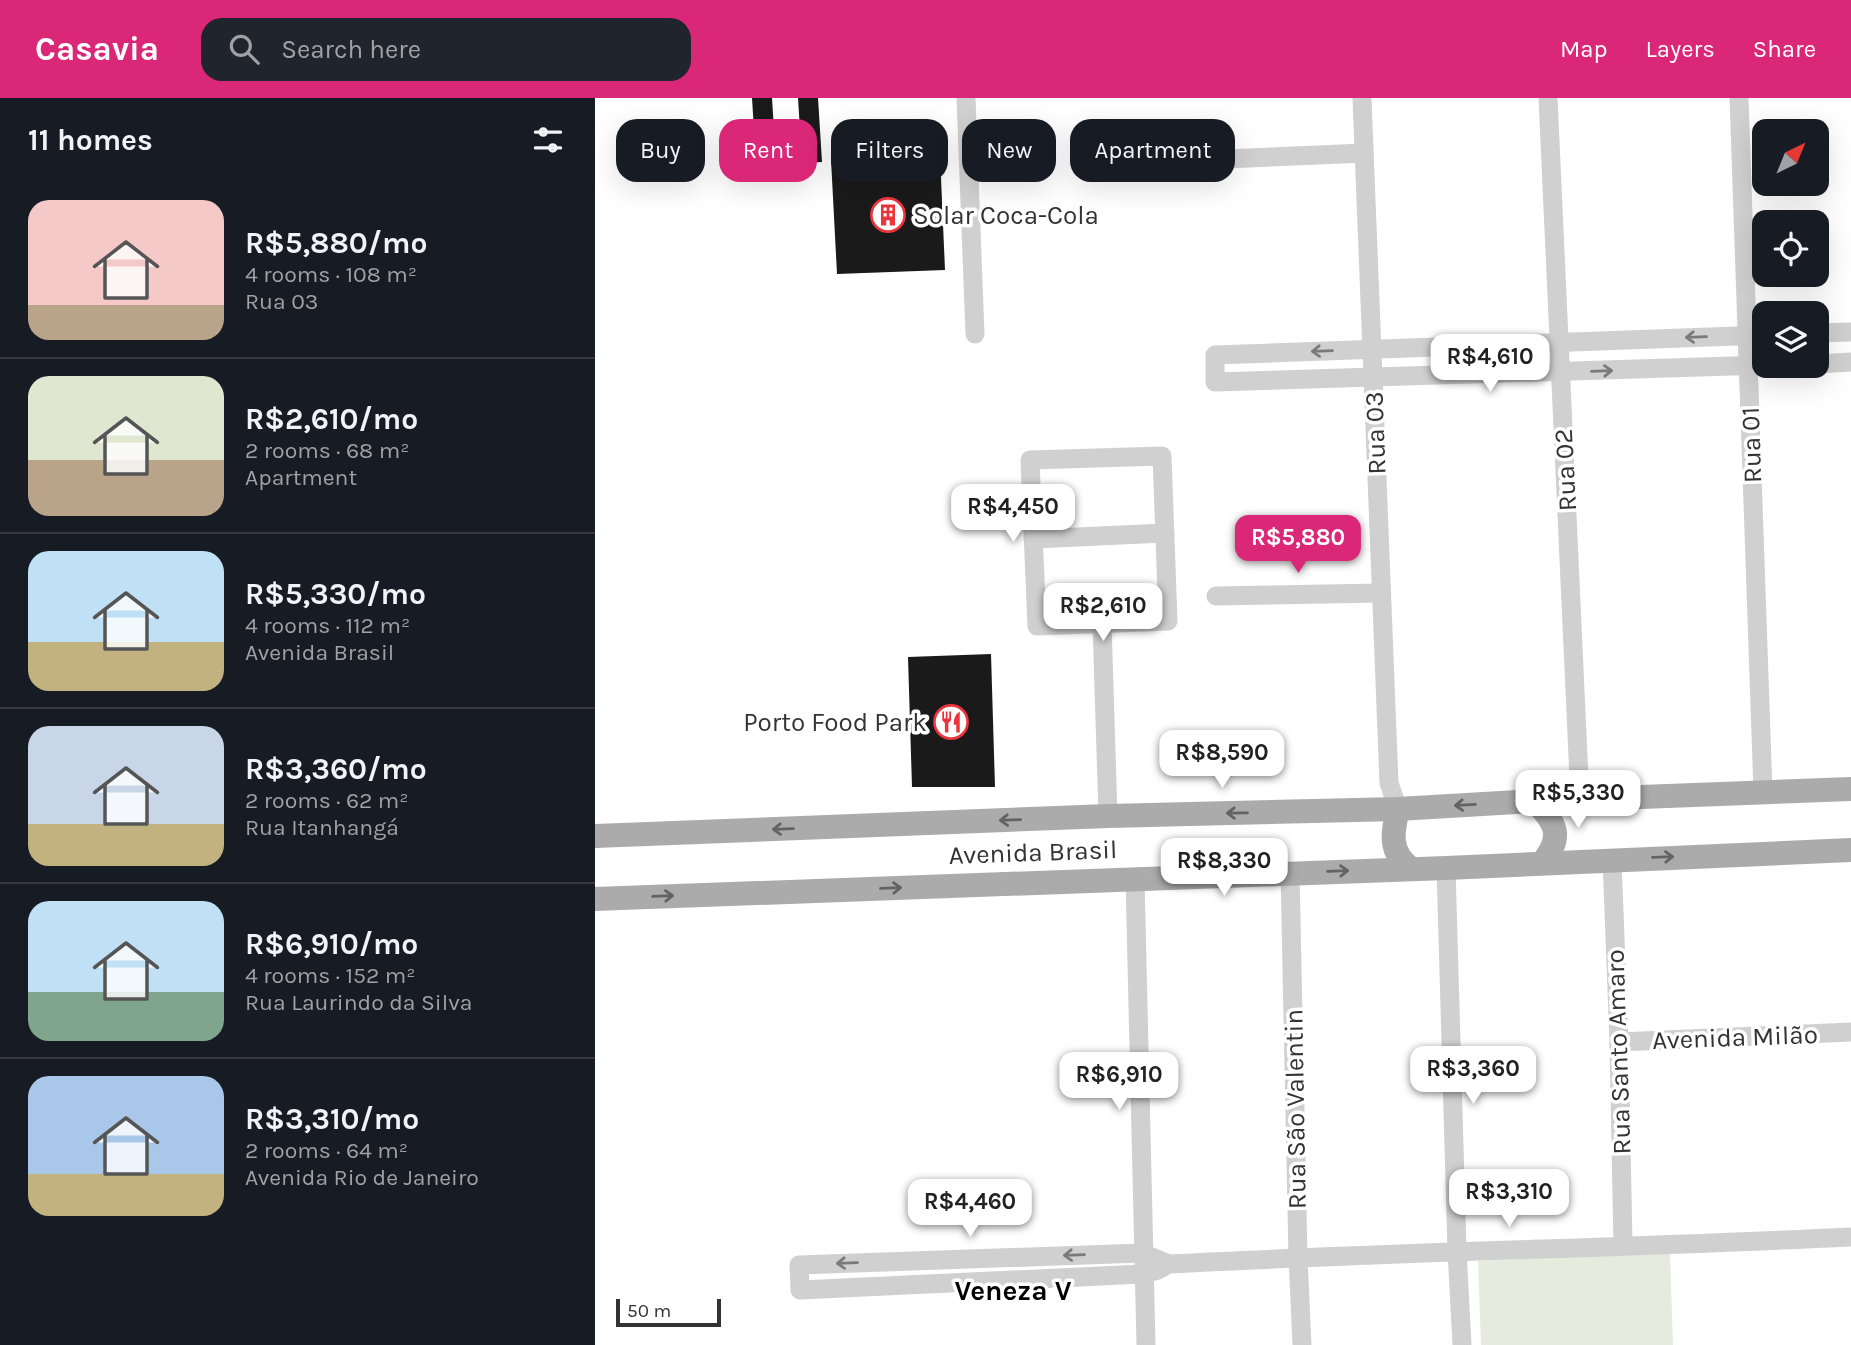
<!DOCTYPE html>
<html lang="en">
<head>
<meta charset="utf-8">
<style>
	body { margin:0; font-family:Karla,sans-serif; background:#20242c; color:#f1f3f6; height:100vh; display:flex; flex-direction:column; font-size:26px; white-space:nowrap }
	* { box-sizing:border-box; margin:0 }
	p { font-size:23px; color:#9ea1a6 }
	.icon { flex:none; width:38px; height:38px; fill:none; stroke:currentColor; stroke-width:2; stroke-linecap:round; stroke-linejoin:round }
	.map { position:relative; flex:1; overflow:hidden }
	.side { display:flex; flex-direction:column; background:#171b24; width:595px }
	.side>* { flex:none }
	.hud { position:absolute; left:21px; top:21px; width:665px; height:63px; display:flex; gap:14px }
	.needle { width:46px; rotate:43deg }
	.tools { position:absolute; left:1157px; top:21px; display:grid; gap:14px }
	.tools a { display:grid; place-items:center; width:77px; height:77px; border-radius:14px; background:#171b24; box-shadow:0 7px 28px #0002; font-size:35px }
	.scale { position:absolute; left:21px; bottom:18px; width:105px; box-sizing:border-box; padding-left:7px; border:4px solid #333; border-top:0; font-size:19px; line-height:24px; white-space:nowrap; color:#333; -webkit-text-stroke:5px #fff; paint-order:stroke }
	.price { position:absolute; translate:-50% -60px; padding:0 16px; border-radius:14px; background:#fff; color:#222; font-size:23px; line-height:46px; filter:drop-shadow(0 2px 4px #0008) }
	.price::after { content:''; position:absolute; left:50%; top:42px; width:21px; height:16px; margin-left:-10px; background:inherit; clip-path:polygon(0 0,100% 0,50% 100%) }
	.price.active { background:#db2777; color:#fff }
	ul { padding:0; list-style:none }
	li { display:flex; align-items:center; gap:21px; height:175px; padding:0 28px }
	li+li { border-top:2px solid #363941 }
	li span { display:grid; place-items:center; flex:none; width:196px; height:140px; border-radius:21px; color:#555 }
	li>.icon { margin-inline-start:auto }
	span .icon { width:84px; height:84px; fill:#fffc; stroke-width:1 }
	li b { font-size:30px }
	h2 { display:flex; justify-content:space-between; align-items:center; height:84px; padding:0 28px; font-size:30px }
	.chip { padding:0 24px; border-radius:21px; background:#171b24; box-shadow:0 7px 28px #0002; font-size:24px; line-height:63px }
	.chip.active { background:#db2777; color:#fff }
	header { display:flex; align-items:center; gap:42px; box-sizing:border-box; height:98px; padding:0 35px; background:#db2777; color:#fff }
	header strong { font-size:33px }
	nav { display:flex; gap:38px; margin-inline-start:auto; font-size:24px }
	.search { width:490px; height:63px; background:#20242c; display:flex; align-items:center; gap:18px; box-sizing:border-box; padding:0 24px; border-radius:21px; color:#9ea1a6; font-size:26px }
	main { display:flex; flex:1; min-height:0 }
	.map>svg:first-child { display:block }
</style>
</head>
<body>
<header>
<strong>Casavia</strong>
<div class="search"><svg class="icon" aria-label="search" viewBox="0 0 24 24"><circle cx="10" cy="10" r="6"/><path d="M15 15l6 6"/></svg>Search here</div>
<nav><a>Map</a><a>Layers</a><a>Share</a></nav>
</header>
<main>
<section class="side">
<h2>11 homes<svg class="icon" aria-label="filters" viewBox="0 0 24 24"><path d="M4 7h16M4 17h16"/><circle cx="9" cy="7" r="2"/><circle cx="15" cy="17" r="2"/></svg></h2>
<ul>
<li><span style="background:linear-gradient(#f6c9c9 75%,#b9a48a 0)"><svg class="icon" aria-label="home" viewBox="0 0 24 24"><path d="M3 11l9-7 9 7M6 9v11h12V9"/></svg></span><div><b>R$5,880/mo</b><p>4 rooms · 108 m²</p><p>Rua 03</p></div></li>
<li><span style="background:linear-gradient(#dfe7d0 60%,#b9a48a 0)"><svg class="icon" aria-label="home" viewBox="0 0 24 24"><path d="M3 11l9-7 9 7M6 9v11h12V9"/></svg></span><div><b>R$2,610/mo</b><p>2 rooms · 68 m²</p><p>Apartment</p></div></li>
<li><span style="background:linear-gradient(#bfe0f5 65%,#c2b280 0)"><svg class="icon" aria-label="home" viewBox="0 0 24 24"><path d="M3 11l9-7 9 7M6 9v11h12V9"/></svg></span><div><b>R$5,330/mo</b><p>4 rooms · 112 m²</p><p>Avenida Brasil</p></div></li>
<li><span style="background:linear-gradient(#c9d6e8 70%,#c2b280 0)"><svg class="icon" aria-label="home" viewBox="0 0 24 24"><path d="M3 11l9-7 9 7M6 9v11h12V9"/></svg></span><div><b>R$3,360/mo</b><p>2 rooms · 62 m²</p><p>Rua Itanhangá</p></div></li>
<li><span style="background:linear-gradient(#bfe0f5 65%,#7fa58c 0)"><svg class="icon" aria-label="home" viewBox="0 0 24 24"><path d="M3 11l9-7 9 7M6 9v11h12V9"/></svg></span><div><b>R$6,910/mo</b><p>4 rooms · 152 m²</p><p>Rua Laurindo da Silva</p></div></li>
<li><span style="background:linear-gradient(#a9c7e8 70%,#c2b280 0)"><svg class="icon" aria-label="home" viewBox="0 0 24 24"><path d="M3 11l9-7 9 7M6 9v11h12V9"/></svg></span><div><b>R$3,310/mo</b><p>2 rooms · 64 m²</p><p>Avenida Rio de Janeiro</p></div></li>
</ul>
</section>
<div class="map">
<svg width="1256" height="1247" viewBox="0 0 1256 1247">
	<rect width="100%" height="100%" fill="#fff"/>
	<polygon fill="#e5ecde" points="1075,1154 1078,1247 886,1247 883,1163"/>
	<g fill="#1a1a1a">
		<polygon points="157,0 177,0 181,64 161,65"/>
		<polygon points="203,0 223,0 227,64 207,65"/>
		<polygon points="345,57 350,172 242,176 236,61"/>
		<polygon points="396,556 400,689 317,689 313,559"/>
	</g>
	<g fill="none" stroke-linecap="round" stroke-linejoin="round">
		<g stroke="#d0d0d0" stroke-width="19">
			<polyline points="371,0 380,236"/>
			<polyline points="767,0 794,685 803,711"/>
			<polyline points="953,0 985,702"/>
			<polyline points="1144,0 1168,694"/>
			<polyline points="606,62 769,55"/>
			<polyline points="1222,235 1256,234"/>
			<polyline points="1169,237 620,257 620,284 1169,267"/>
			<polyline points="1222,266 1256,264"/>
			<polygon points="567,358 573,523 442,528 435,362"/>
			<polyline points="438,441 570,435"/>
			<polyline points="621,498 786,495"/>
			<polyline points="507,525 513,718"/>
			<polyline points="1017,761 1024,944 1028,1147"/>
			<polyline points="851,770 862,1152 867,1247"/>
			<polyline points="695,774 703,1159 707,1247"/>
			<polyline points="540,780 551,1247"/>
			<polyline points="1024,944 1256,934"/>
			<path d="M 574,1166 L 563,1172 L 548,1176 L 205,1192 L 204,1167 L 547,1155 L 574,1166 C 801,1154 1029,1150 1256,1139"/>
		</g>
		<g stroke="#ababab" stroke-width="24">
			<path d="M 940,703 C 961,725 969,739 947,765"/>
			<path d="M 803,711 C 797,735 794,754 815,770"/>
			<polyline points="0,738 513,718 803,711 940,703 1256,691"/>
			<polyline points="0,801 851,770 1256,752"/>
		</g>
	</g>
	<defs><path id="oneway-shaft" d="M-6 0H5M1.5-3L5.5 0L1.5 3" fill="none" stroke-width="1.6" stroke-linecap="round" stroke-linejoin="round" transform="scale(1.75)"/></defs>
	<g stroke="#7a7a7a">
		<use href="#oneway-shaft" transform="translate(1101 239) rotate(178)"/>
		<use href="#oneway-shaft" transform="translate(727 253) rotate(178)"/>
		<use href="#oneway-shaft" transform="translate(1007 273) rotate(-2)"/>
		<use href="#oneway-shaft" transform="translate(479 1157) rotate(178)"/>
		<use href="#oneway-shaft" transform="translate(252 1165) rotate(178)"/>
	</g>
	<g stroke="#636363">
		<use href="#oneway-shaft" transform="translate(870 707) rotate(177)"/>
		<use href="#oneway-shaft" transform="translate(642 715) rotate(179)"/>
		<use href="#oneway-shaft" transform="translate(415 722) rotate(178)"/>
		<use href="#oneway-shaft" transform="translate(188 731) rotate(178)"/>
		<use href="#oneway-shaft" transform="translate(1068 759) rotate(-2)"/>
		<use href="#oneway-shaft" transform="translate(743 773) rotate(-2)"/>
		<use href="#oneway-shaft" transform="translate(296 790) rotate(-2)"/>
		<use href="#oneway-shaft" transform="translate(68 798) rotate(-2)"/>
	</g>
	<defs>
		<g id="building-ring" transform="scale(1.75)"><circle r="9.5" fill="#fff" stroke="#eb343b" stroke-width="1.5"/><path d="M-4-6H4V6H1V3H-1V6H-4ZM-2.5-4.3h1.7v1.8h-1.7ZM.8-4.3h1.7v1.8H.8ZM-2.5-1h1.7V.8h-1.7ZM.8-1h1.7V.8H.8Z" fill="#eb343b"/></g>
		<g id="restaurant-ring" transform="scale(1.75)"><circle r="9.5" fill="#fff" stroke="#eb343b" stroke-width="1.5"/><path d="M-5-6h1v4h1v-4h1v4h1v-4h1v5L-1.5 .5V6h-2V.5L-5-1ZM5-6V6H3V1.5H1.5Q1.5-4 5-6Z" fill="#eb343b"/></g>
	</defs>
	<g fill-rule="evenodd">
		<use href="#building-ring" x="293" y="117"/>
		<use href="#restaurant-ring" x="356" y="624"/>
	</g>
	<g text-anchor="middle" stroke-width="7" stroke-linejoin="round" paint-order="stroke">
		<g font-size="26" fill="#333" stroke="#fff" text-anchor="start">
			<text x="318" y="126">Solar Coca-Cola</text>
			<text x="332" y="633" text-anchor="end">Porto Food Park</text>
		</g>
		<g font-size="26" fill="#333" stroke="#fff">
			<text transform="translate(780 335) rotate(-92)" y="9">Rua 03</text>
			<text transform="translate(1156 347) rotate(-92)" y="9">Rua 01</text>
			<text transform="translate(970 372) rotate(-93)" y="9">Rua 02</text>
			<text transform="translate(438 754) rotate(-2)" y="9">Avenida Brasil</text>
			<text transform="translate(1140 939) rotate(-2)" y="9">Avenida Milão</text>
			<text transform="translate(1023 954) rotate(-92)" y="9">Rua Santo Amaro</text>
			<text transform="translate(700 1011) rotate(-91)" y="9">Rua São Valentin</text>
		</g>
		<g font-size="28" font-weight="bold" fill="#000" stroke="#fff">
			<text x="418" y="1202">Veneza V</text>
		</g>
	</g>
</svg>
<div class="tools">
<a><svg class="needle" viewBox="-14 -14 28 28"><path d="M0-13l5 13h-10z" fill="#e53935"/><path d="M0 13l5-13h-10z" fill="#9ea1a6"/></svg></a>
<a><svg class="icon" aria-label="locate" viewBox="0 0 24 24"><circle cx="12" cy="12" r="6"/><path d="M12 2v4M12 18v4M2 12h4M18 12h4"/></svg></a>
<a><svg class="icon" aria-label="layers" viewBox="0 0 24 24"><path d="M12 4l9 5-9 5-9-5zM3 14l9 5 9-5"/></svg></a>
</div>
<div class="scale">50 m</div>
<b class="price" style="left:895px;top:296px">R$4,610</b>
<b class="price" style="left:418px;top:446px">R$4,450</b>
<b class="price active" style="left:703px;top:477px">R$5,880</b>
<b class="price" style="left:508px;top:545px">R$2,610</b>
<b class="price" style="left:627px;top:692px">R$8,590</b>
<b class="price" style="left:983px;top:732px">R$5,330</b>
<b class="price" style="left:629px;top:800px">R$8,330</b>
<b class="price" style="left:878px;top:1008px">R$3,360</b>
<b class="price" style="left:524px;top:1014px">R$6,910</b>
<b class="price" style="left:914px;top:1131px">R$3,310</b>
<b class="price" style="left:375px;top:1141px">R$4,460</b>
<div class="hud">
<a class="chip">Buy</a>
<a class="chip active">Rent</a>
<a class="chip">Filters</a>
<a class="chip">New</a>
<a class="chip">Apartment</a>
</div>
</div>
</main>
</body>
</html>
